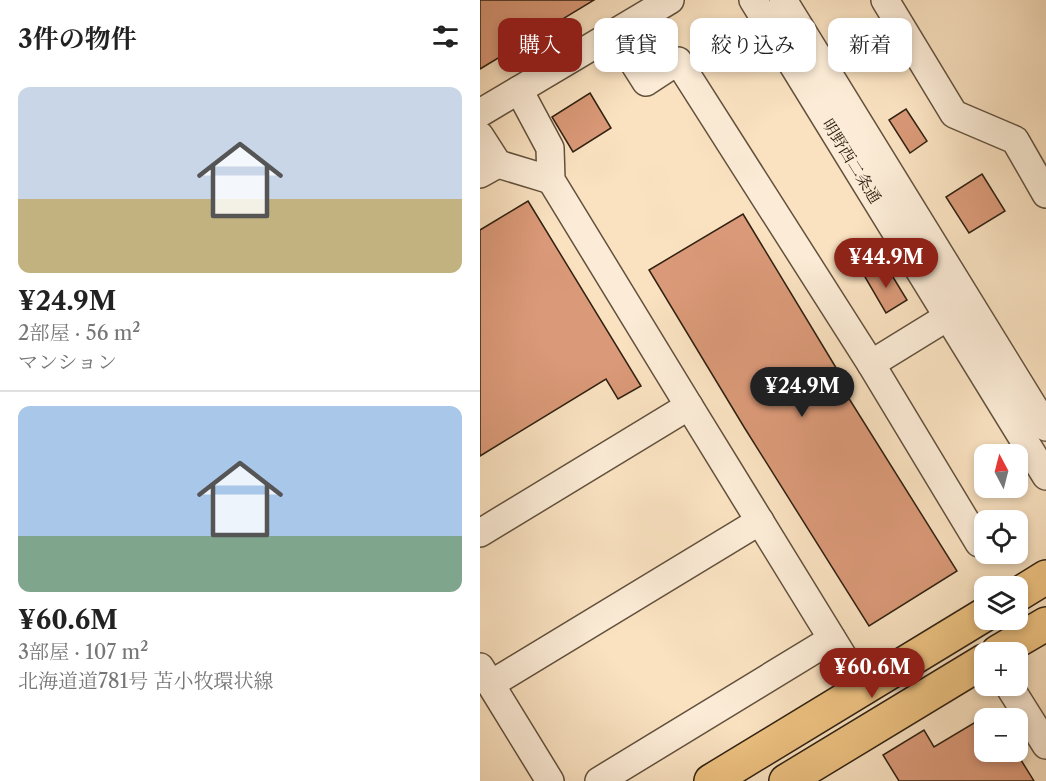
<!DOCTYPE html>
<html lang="ja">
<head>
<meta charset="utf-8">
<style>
	body { margin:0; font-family:"Libre Caslon Text","Noto Serif JP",serif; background:#f6f6f6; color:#222; height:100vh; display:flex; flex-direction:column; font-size:22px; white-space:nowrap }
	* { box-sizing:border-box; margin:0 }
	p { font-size:20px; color:#767676 }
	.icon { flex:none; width:33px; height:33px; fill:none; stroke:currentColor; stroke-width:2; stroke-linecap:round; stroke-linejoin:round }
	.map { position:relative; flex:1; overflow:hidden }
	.sheet { display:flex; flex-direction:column; background:#fff; width:480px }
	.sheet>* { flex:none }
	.top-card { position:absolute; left:18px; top:18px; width:458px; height:54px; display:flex; gap:12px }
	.needle { width:39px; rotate:353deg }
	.buttons { position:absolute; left:494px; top:444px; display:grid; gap:12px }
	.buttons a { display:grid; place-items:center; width:54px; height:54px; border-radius:12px; background:#fff; box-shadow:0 3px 9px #0003; font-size:30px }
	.price { position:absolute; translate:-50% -51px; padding:0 14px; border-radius:21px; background:#8f2418; color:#fff; font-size:20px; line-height:39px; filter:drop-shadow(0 2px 3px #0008) }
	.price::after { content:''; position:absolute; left:50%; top:36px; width:18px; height:14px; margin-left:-9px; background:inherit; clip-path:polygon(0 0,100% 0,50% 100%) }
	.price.active { background:#222; color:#fff }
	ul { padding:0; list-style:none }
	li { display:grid; align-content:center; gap:12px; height:318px; padding:0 18px }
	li+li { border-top:2px solid #e0e0e0 }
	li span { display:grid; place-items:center; height:186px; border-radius:12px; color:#555 }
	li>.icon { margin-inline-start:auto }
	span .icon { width:108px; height:108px; fill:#fffc; stroke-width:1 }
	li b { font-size:26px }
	h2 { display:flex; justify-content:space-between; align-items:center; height:72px; padding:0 18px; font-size:26px }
	.tag { padding:0 21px; border-radius:12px; background:#fff; box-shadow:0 3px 9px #0003; font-size:21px; line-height:54px }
	.tag.active { background:#8f2418; color:#fff }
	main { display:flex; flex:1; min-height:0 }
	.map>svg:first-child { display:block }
</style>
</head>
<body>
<main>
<section class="sheet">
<h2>3件の物件<svg class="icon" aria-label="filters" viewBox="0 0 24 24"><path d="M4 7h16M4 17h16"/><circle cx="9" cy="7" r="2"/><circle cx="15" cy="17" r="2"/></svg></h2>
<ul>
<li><span style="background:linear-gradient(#c9d6e8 60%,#c2b280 0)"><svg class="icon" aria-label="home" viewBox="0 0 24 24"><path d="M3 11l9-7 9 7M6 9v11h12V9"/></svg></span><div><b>¥24.9M</b><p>2部屋 · 56 m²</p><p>マンション</p></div></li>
<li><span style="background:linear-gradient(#a9c7e8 70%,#7fa58c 0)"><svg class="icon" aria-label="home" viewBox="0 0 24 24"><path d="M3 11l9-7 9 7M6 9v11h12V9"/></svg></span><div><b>¥60.6M</b><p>3部屋 · 107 m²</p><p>北海道道781号 苫小牧環状線</p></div></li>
</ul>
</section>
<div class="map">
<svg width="566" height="781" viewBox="0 0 566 781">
	<rect width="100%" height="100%" fill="#fae2c1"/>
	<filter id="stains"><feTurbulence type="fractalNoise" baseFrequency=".00333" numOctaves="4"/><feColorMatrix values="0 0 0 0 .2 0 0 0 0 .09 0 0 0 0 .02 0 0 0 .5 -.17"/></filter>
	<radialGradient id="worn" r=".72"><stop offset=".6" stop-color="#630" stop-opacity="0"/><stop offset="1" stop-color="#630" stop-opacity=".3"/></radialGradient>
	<g fill="#da9978" stroke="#2f2111" stroke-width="1.5">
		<polygon points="0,0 114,0 0,69"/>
		<polygon points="110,93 131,128 93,152 72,117"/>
		<polygon points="426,109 447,141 430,153 409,120"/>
		<polygon points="502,174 525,211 489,233 466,197"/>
		<polygon points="48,201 161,386 138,399 126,379 0,456 0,230"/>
		<polygon points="263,214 358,371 353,373 477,571 389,626 264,427 169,270"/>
		<polygon points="405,264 427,300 406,313 385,277"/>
		<polygon points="504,717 504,752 536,752 554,781 419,781 403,755 444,730 454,747"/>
	</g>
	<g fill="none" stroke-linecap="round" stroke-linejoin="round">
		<g stroke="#62513d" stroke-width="30">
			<g id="minor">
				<polyline points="273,0 566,476"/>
				<polyline points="303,0 566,427"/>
				<polyline points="405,0 474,114 535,140 566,194"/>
				<polyline points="135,33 166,82 198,61 391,364 499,543"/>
				<polyline points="0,113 190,0"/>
				<polyline points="0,136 18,164"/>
				<polyline points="0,174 18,164 71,180"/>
				<polyline points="391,364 482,308"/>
				<polyline points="209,406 383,689"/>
				<polyline points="0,533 209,406 71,180 70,148 39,90"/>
				<polyline points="0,667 70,781"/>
				<polyline points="11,684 280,521"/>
				<polyline points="529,686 566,745"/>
				<polyline points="119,781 352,639"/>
			</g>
		</g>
		<g stroke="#2f2111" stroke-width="36">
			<g id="major">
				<polyline points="537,595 566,577"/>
				<polyline points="518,652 566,624"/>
				<polyline points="231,781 504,615"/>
				<polyline points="306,781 504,661"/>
			</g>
		</g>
		<use href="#minor" stroke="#fcecd7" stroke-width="27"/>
		<use href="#major" stroke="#edc180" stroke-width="33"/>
	</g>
	<g text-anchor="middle" stroke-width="4.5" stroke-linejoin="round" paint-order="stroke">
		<g font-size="16" fill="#2f2111" stroke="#fcecd7">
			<text transform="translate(372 161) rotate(58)" y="6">明野西二条通</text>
		</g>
	</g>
	<rect width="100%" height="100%" filter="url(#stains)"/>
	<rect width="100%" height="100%" fill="url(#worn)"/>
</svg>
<div class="buttons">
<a><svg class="needle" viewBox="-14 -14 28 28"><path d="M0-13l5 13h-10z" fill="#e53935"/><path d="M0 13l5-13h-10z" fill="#767676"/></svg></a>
<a><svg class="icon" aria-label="locate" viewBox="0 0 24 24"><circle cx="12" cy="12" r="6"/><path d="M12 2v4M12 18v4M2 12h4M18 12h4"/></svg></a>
<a><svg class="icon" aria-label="layers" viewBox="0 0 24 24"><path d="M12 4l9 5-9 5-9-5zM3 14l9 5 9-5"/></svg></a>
<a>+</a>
<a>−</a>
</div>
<b class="price" style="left:406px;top:289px">¥44.9M</b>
<b class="price active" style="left:322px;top:418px">¥24.9M</b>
<b class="price" style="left:392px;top:699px">¥60.6M</b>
<div class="top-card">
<a class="tag active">購入</a>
<a class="tag">賃貸</a>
<a class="tag">絞り込み</a>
<a class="tag">新着</a>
</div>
</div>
</main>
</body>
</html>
